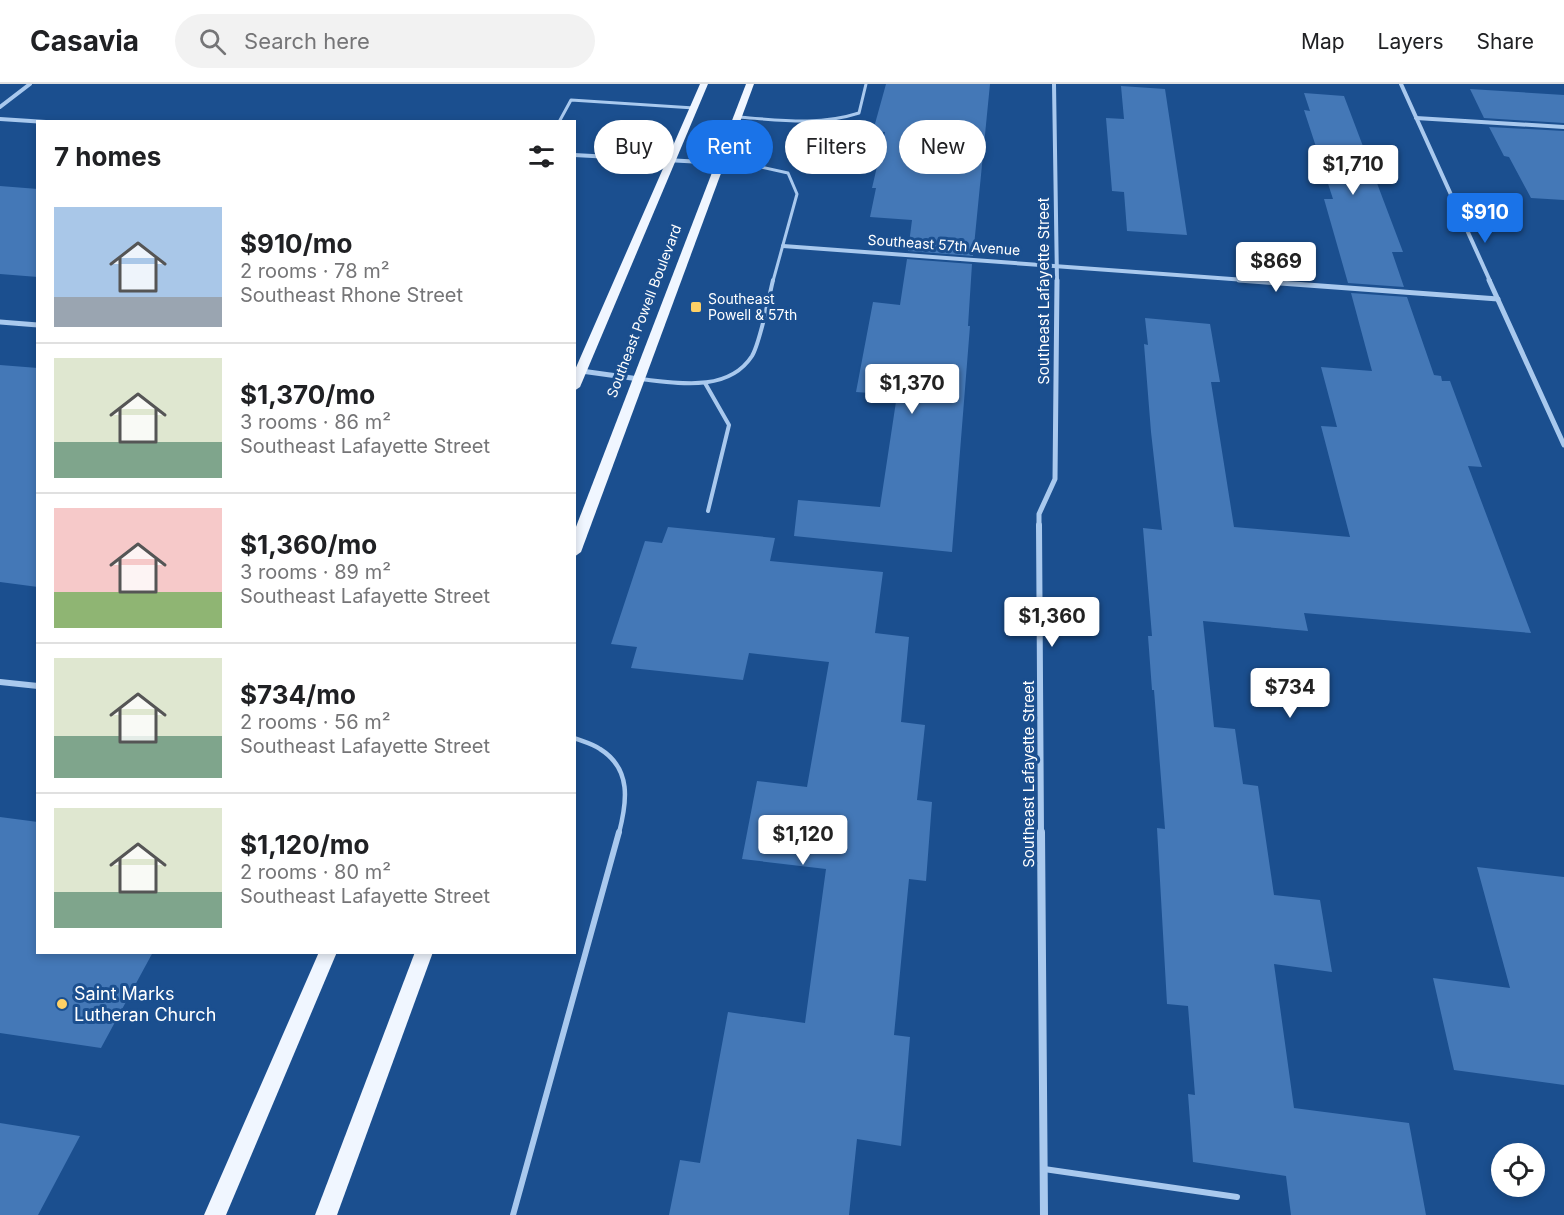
<!DOCTYPE html>
<html lang="en">
<head>
<meta charset="utf-8">
<style>
	body { margin:0; font-family:Inter,sans-serif; background:#f2f2f2; color:#202124; height:100vh; display:flex; flex-direction:column; font-size:22px; white-space:nowrap }
	* { box-sizing:border-box; margin:0 }
	p { font-size:20px; color:#757577 }
	.icon { flex:none; width:33px; height:33px; fill:none; stroke:currentColor; stroke-width:2; stroke-linecap:round; stroke-linejoin:round }
	.map { position:relative; flex:1; overflow:hidden }
	.sheet { position:absolute; left:36px; top:36px; width:540px; height:834px; display:flex; flex-direction:column; background:#fff; border-radius:0px; box-shadow:0 3px 9px #0003 }
	.sheet>* { flex:none }
	.guide { position:absolute; left:594px; top:36px; width:570px; height:54px; display:flex; gap:12px }
	.tools { position:absolute; left:1491px; top:1059px; display:grid; gap:12px }
	.tools a { display:grid; place-items:center; width:54px; height:54px; border-radius:50%; background:#fff; box-shadow:0 3px 9px #0003; font-size:30px }
	.price { position:absolute; translate:-50% -51px; padding:0 14px; border-radius:6px; background:#fff; color:#222; font-size:20px; line-height:39px; filter:drop-shadow(0 2px 3px #0008) }
	.price::after { content:''; position:absolute; left:50%; top:36px; width:18px; height:14px; margin-left:-9px; background:inherit; clip-path:polygon(0 0,100% 0,50% 100%) }
	.price.selected { background:#1a73e8; color:#fff }
	ul { padding:0; list-style:none }
	li { display:flex; align-items:center; gap:18px; height:150px; padding:0 18px }
	li+li { border-top:2px solid #e0e0e0 }
	li span { display:grid; place-items:center; flex:none; width:168px; height:120px; border-radius:0px; color:#555 }
	li>.icon { margin-inline-start:auto }
	span .icon { width:72px; height:72px; fill:#fffc; stroke-width:1 }
	li b { font-size:26px }
	h2 { display:flex; justify-content:space-between; align-items:center; height:72px; padding:0 18px; font-size:26px }
	.chip { padding:0 21px; border-radius:27px; background:#fff; box-shadow:0 3px 9px #0003; font-size:21px; line-height:54px }
	.chip.selected { background:#1a73e8; color:#fff }
	header { display:flex; align-items:center; gap:36px; box-sizing:border-box; height:84px; padding:0 30px; background:#fff; border-bottom:2px solid #e0e0e0 }
	header strong { font-size:28px }
	nav { display:flex; gap:33px; margin-inline-start:auto; font-size:21px }
	.search { width:420px; height:54px; background:#f2f2f2; display:flex; align-items:center; gap:15px; box-sizing:border-box; padding:0 21px; border-radius:33px; color:#757577; font-size:22px }
	.map>svg:first-child { display:block }
</style>
</head>
<body>
<header>
<strong>Casavia</strong>
<div class="search"><svg class="icon" aria-label="search" viewBox="0 0 24 24"><circle cx="10" cy="10" r="6"/><path d="M15 15l6 6"/></svg>Search here</div>
<nav><a>Map</a><a>Layers</a><a>Share</a></nav>
</header>
<div class="map">
<svg width="1564" height="1131" viewBox="0 0 1564 1131">
	<rect width="100%" height="100%" fill="#1b4f8f"/>
	<g fill="#4478b7">
		<polygon points="886,0 990,0 973,172 908,167 912,136 870,133 876,104 872,104 885,48 873,47"/>
		<polygon points="1121,2 1165,5 1187,151 1127,147 1124,108 1112,107 1106,34 1124,35"/>
		<polygon points="1470,5 1564,11 1564,39 1484,34"/>
		<polygon points="1304,9 1344,12 1403,168 1392,168 1404,203 1348,199 1324,115 1333,115 1304,26 1310,27"/>
		<polygon points="1489,43 1564,47 1564,116 1531,114 1509,73 1504,72"/>
		<polygon points="0,102 38,105 38,193 0,190"/>
		<polygon points="907,175 972,180 968,242 970,242 952,468 794,452 798,416 880,423 897,311 856,308 873,218 900,221"/>
		<polygon points="1351,209 1407,213 1434,291 1441,292 1442,297 1450,297 1482,383 1468,382 1531,549 1304,529 1308,547 1203,537 1214,643 1235,645 1243,700 1258,702 1274,811 1320,816 1332,888 1274,880 1294,1024 1409,1039 1426,1131 1291,1131 1286,1092 1193,1078 1188,1010 1195,1011 1188,922 1167,920 1157,744 1165,745 1154,606 1152,606 1148,552 1152,552 1143,444 1162,446 1151,348 1144,260 1148,261 1145,234 1210,240 1220,298 1211,298 1234,443 1350,453 1321,342 1337,343 1321,283 1372,287"/>
		<polygon points="0,281 38,284 38,503 0,498"/>
		<polygon points="668,443 775,454 770,477 883,488 875,549 909,553 901,638 925,641 917,716 932,718 926,797 909,795 894,951 910,953 901,1062 857,1055 849,1131 669,1131 680,1076 700,1079 728,928 805,939 826,785 742,775 757,697 807,703 829,578 749,569 743,596 631,584 637,563 611,560 645,457 662,459"/>
		<polygon points="0,733 38,738 38,868 153,868 101,964 0,949"/>
		<polygon points="1477,783 1564,793 1564,1001 1454,986 1433,894 1510,904"/>
		<polygon points="0,1039 80,1052 38,1131 0,1131"/>
	</g>
	<g fill="none" stroke-linecap="round" stroke-linejoin="round">
		<g stroke="#a9c9ee" stroke-width="3">
			<path d="M 738,33 C 779,36 819,42 859,29 L 866,0"/>
			<polyline points="559,38 571,16 694,24"/>
			<polyline points="721,79 761,83 788,89 797,110 773,197"/>
		</g>
		<g stroke="#a9c9ee" stroke-width="4">
			<path d="M 640,295 C 677,299 728,309 752,272 C 760,259 769,213 773,196"/>
			<polyline points="705,299 729,341 708,427"/>
		</g>
		<path stroke="#a9c9ee" stroke-width="4.5" d="M 574,654 C 582,657 593,660 600,665 C 632,685 627,718 619,749"/>
		<g stroke="#a9c9ee" stroke-width="6">
			<polyline points="1044,1085 1237,1113"/>
			<polyline points="513,1131 619,748"/>
		</g>
		<g stroke="#a9c9ee" stroke-width="4">
			<polyline points="1054,0 1057,197"/>
			<polyline points="1401,0 1490,197"/>
			<polyline points="0,23 30,0"/>
			<polyline points="1416,34 1564,43"/>
			<polyline points="0,35 46,38"/>
			<polyline points="574,71 721,79"/>
			<polyline points="783,162 1259,197"/>
		</g>
		<g stroke="#a9c9ee" stroke-width="5">
			<polyline points="1239,196 1498,215"/>
			<polyline points="1489,196 1564,361"/>
			<polyline points="0,238 38,241"/>
			<polyline points="574,286 639,295"/>
			<polyline points="1039,443 1039,430 1055,395 1057,196"/>
		</g>
		<g stroke="#a9c9ee" stroke-width="6">
			<polyline points="1039,441 1041,749"/>
			<polyline points="0,598 38,602"/>
		</g>
		<polyline stroke="#a9c9ee" stroke-width="8" points="1041,748 1044,1131"/>
		<g fill="#f0f6ff" fill-rule="evenodd">
			<polygon points="700,0 708,0 580,303 574,307 574,288"/>
			<polygon points="746,0 754,0 581,468 574,473 574,448"/>
			<polygon points="319,868 337,868 226,1131 204,1131"/>
			<polygon points="415,868 433,868 337,1131 315,1131"/>
		</g>
	</g>
	<g fill="#ffd166" stroke="#1b4f8f" stroke-width="2">
		<rect x="690" y="217" width="12" height="12" rx="3"/>
		<circle cx="62" cy="920" r="6"/>
	</g>
	<g text-anchor="middle" stroke-width="6" stroke-linejoin="round" paint-order="stroke">
		<g font-size="14" fill="#fff" stroke="#1b4f8f">
			<text transform="translate(944 161) rotate(4)" y="5">Southeast 57th Avenue</text>
			<text transform="translate(644 227) rotate(-69)" y="5">Southeast Powell Boulevard</text>
		</g>
		<g font-size="14" fill="#fff" stroke="#1b4f8f" text-anchor="start">
			<text x="708" y="220">Southeast<tspan x="708" dy="16">Powell &amp; 57th</tspan></text>
		</g>
		<g font-size="15" fill="#fff" stroke="#1b4f8f">
			<text transform="translate(1044 207) rotate(-90)" y="5">Southeast Lafayette Street</text>
			<text transform="translate(1029 690) rotate(-90)" y="5">Southeast Lafayette Street</text>
		</g>
		<g font-size="18" fill="#fff" stroke="#1b4f8f" text-anchor="start">
			<text x="74" y="916">Saint Marks<tspan x="74" dy="21">Lutheran Church</tspan></text>
		</g>
	</g>
</svg>
<div class="tools">
<a><svg class="icon" aria-label="locate" viewBox="0 0 24 24"><circle cx="12" cy="12" r="6"/><path d="M12 2v4M12 18v4M2 12h4M18 12h4"/></svg></a>
</div>
<b class="price" style="left:1353px;top:112px">$1,710</b>
<b class="price selected" style="left:1485px;top:160px">$910</b>
<b class="price" style="left:1276px;top:209px">$869</b>
<b class="price" style="left:912px;top:331px">$1,370</b>
<b class="price" style="left:1052px;top:564px">$1,360</b>
<b class="price" style="left:1290px;top:635px">$734</b>
<b class="price" style="left:803px;top:782px">$1,120</b>
<div class="guide">
<a class="chip">Buy</a>
<a class="chip selected">Rent</a>
<a class="chip">Filters</a>
<a class="chip">New</a>
</div>
<section class="sheet">
<h2>7 homes<svg class="icon" aria-label="filters" viewBox="0 0 24 24"><path d="M4 7h16M4 17h16"/><circle cx="9" cy="7" r="2"/><circle cx="15" cy="17" r="2"/></svg></h2>
<ul>
<li><span style="background:linear-gradient(#a9c7e8 75%,#9aa5b1 0)"><svg class="icon" aria-label="home" viewBox="0 0 24 24"><path d="M3 11l9-7 9 7M6 9v11h12V9"/></svg></span><div><b>$910/mo</b><p>2 rooms · 78 m²</p><p>Southeast Rhone Street</p></div></li>
<li><span style="background:linear-gradient(#dfe7d0 70%,#7fa58c 0)"><svg class="icon" aria-label="home" viewBox="0 0 24 24"><path d="M3 11l9-7 9 7M6 9v11h12V9"/></svg></span><div><b>$1,370/mo</b><p>3 rooms · 86 m²</p><p>Southeast Lafayette Street</p></div></li>
<li><span style="background:linear-gradient(#f6c9c9 70%,#8fb573 0)"><svg class="icon" aria-label="home" viewBox="0 0 24 24"><path d="M3 11l9-7 9 7M6 9v11h12V9"/></svg></span><div><b>$1,360/mo</b><p>3 rooms · 89 m²</p><p>Southeast Lafayette Street</p></div></li>
<li><span style="background:linear-gradient(#dfe7d0 65%,#7fa58c 0)"><svg class="icon" aria-label="home" viewBox="0 0 24 24"><path d="M3 11l9-7 9 7M6 9v11h12V9"/></svg></span><div><b>$734/mo</b><p>2 rooms · 56 m²</p><p>Southeast Lafayette Street</p></div></li>
<li><span style="background:linear-gradient(#dfe7d0 70%,#7fa58c 0)"><svg class="icon" aria-label="home" viewBox="0 0 24 24"><path d="M3 11l9-7 9 7M6 9v11h12V9"/></svg></span><div><b>$1,120/mo</b><p>2 rooms · 80 m²</p><p>Southeast Lafayette Street</p></div></li>
</ul>
</section>
</div>
</body>
</html>
